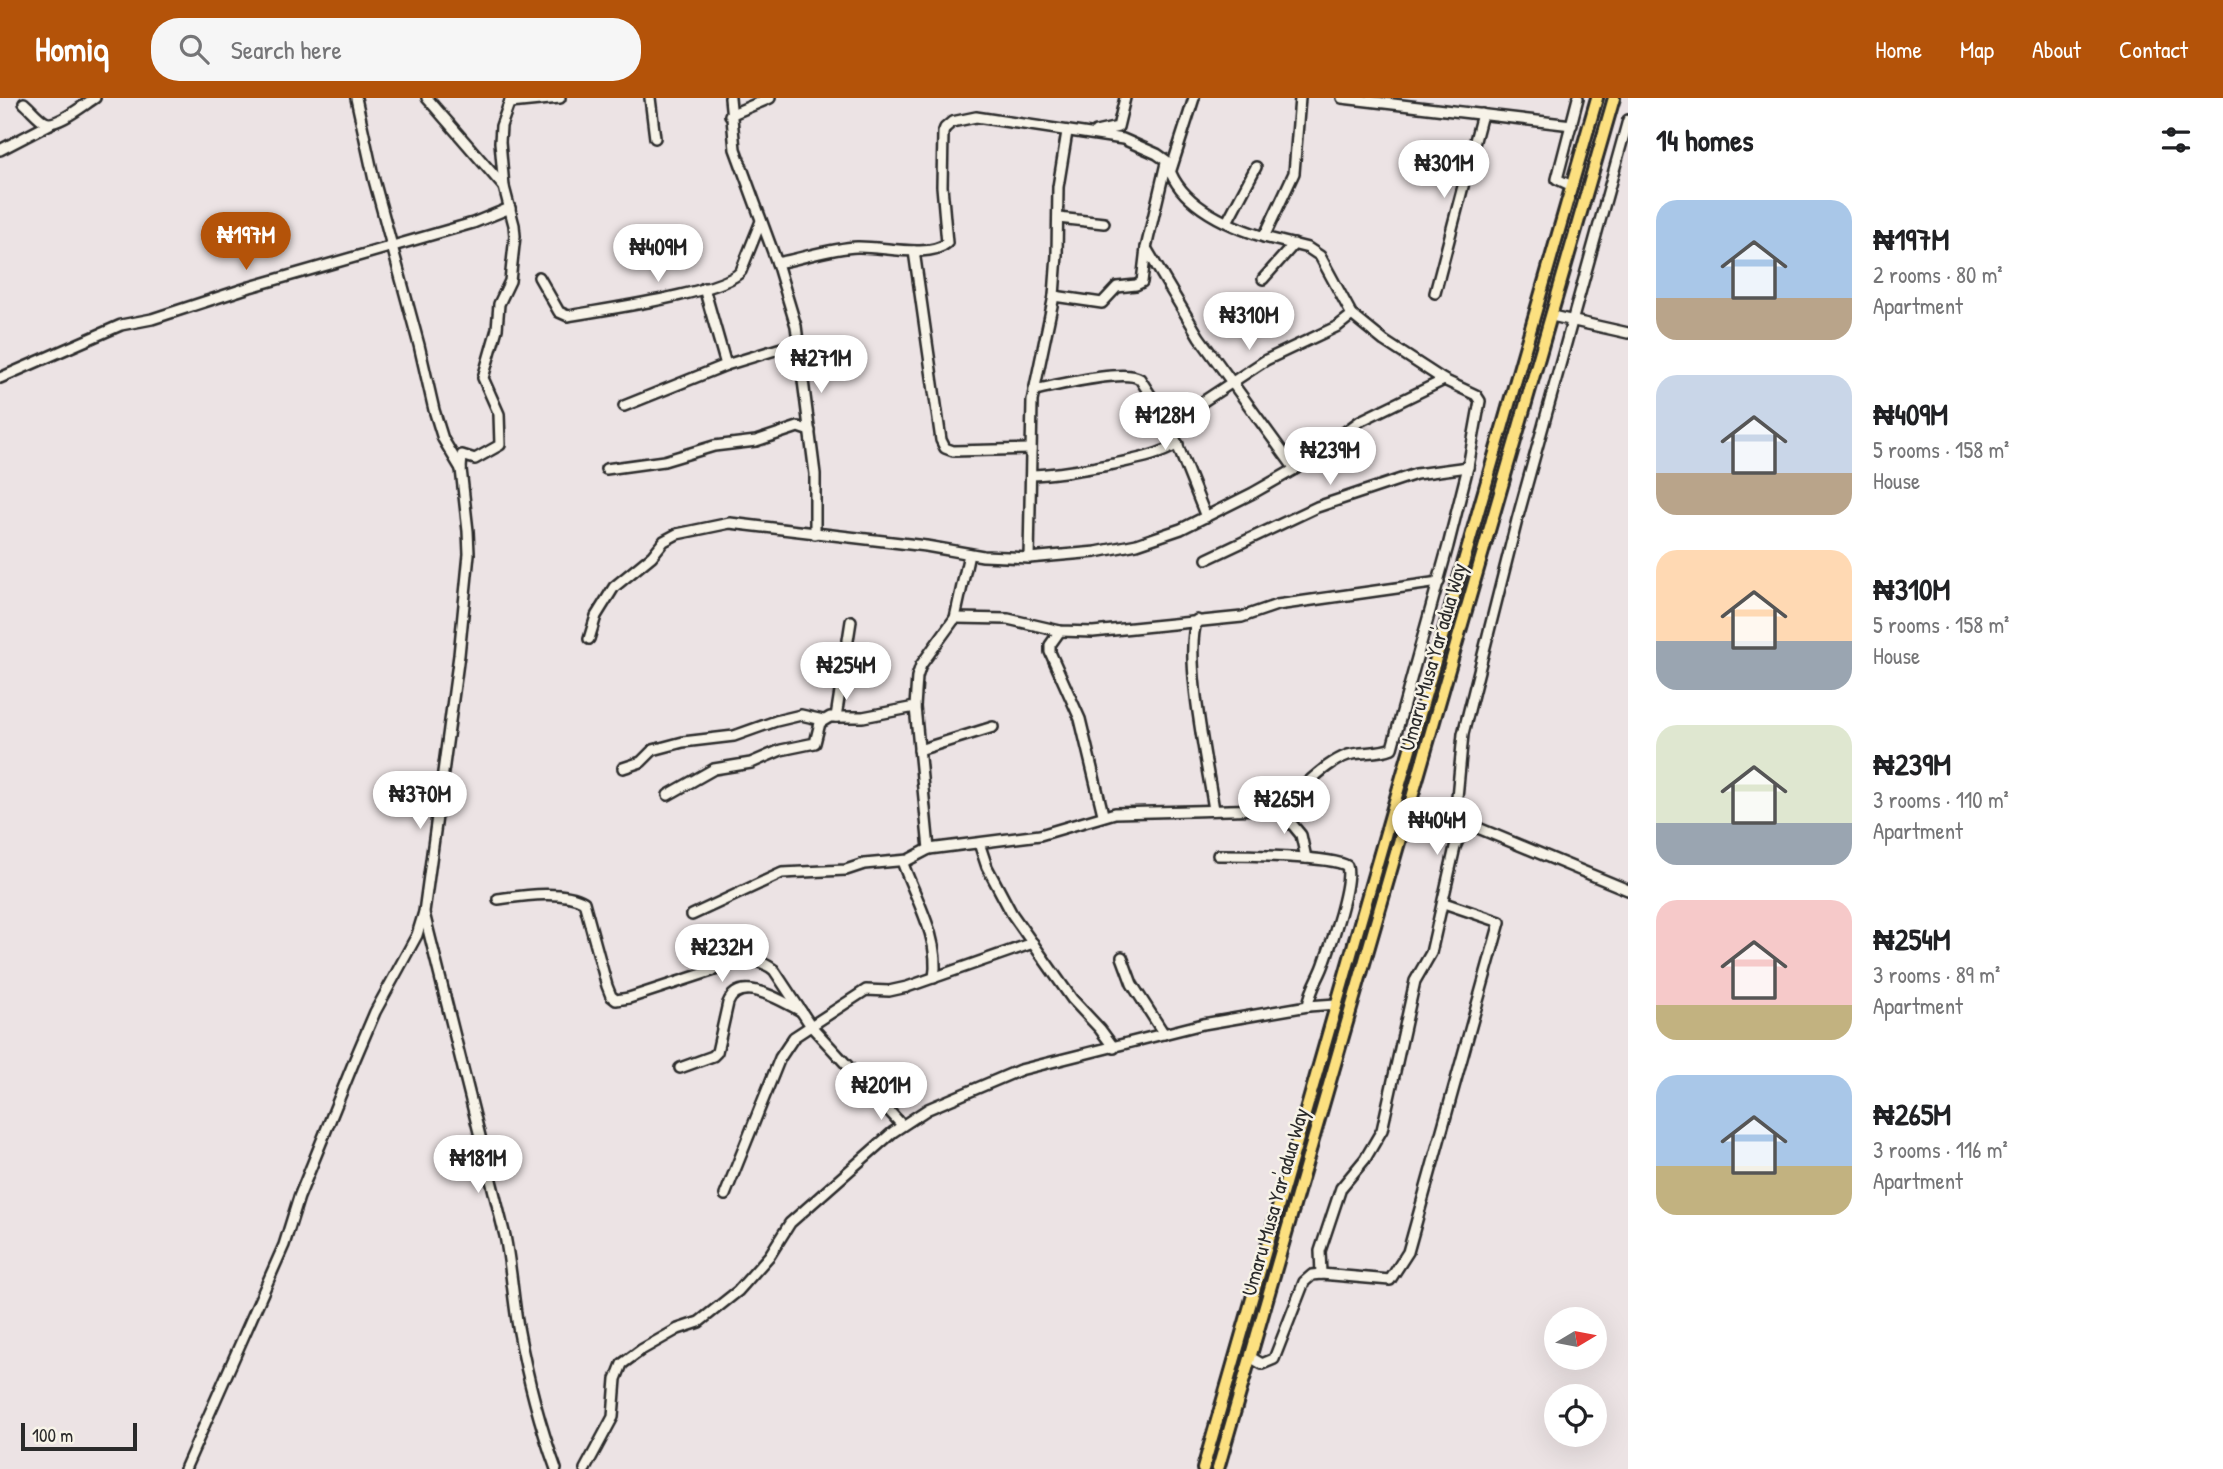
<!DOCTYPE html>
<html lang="en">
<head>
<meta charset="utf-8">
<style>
	body { margin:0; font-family:"Patrick Hand",sans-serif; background:#f6f6f6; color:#202124; height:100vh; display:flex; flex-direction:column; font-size:26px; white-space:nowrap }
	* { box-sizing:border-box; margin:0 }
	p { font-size:23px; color:#757577 }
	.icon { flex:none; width:38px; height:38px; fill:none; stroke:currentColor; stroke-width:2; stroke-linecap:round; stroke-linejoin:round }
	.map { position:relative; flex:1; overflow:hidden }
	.details { display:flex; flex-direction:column; background:#fff; width:595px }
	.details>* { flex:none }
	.needle { width:46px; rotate:80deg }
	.fabs { position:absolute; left:1544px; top:1209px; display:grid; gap:14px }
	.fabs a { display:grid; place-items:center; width:63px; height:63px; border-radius:50%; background:#fff; box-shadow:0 7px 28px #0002; font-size:35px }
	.scale { position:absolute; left:21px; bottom:18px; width:116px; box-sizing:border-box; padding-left:7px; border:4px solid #2b2b2b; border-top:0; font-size:19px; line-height:24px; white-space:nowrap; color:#2b2b2b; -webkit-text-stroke:5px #f7f3e8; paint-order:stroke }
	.price { position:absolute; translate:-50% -60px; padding:0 16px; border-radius:24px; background:#fff; color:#222; font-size:23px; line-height:46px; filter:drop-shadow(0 2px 4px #0008) }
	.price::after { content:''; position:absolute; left:50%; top:42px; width:21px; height:16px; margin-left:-10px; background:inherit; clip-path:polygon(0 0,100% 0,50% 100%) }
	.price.current { background:#b45309; color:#fff }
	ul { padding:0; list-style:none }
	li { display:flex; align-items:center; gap:21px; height:175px; padding:0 28px }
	li span { display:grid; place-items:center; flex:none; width:196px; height:140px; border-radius:21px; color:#555 }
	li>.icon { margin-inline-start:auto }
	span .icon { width:84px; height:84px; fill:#fffc; stroke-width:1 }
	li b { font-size:30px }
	h2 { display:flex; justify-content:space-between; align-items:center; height:84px; padding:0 28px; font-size:30px }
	header { display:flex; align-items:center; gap:42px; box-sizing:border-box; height:98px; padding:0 35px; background:#b45309; color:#fff }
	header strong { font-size:33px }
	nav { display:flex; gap:38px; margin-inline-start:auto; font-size:24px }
	.search { width:490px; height:63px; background:#f6f6f6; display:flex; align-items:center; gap:18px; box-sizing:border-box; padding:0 24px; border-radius:28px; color:#757577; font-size:26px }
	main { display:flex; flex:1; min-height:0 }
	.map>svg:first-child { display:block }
</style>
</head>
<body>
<header>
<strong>Homiq</strong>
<div class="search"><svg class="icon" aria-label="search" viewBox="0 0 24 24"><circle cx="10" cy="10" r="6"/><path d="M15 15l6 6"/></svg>Search here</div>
<nav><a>Home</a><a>Map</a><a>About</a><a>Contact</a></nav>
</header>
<main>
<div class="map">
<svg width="1628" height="1371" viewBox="0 0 1628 1371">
	<rect width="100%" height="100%" fill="#ece3e4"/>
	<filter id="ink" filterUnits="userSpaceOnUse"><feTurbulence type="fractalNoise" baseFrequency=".0143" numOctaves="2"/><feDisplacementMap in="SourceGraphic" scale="14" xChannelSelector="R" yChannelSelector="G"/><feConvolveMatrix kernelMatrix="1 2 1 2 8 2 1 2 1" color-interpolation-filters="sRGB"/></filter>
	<g filter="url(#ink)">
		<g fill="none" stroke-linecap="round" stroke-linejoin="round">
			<g stroke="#2b2b2b" stroke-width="14">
				<g id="minor">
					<polyline points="356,0 374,82 419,247 434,312 443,341 461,371"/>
					<polyline points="427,0 504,89"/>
					<polyline points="650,0 655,40"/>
					<polyline points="730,0 735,51 777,165 796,228 815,376 815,436"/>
					<polyline points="1342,0 1572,27"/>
					<path d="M 24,5 C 31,11 38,20 45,24 C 56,30 85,6 95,0"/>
					<polyline points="510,5 560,0"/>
					<polyline points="730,17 770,0"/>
					<polyline points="1628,22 1517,422 1463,636 1456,710 1459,719 1466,725 1628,792"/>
					<polyline points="1096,34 1118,29 1125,0"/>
					<polyline points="0,52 50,26"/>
					<polyline points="1170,75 1194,0"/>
					<polyline points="1572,88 1557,81 1578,0"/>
					<polyline points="1058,120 1104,125"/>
					<polyline points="1227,124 1256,69"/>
					<polyline points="1146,150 1199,239 1295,371"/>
					<polyline points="914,153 941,342 945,350 953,353 1031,351"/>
					<path d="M 777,165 C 804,160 831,150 857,149 C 882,148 929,161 947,145 L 942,88 L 943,35 L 945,30 L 952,24 L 976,19 L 1123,41 L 1157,56 L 1167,63 C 1176,105 1226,127 1264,139 L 1294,75 L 1300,0"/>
					<path d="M 539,179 L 559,214 L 568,218 C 600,212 725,195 741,173 L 761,123"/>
					<polyline points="1263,181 1294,146"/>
					<polyline points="704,190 726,267"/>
					<polyline points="1435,195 1482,16"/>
					<polyline points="1054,198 1102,205 1117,189 1136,187 1142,184 1146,150 1166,65"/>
					<polyline points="1552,218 1628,235"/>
					<polyline points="0,280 121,227 152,221 250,189 473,125 510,110"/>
					<path d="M 1034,292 C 1055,288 1125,270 1140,281 L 1169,326 L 1206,419"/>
					<polyline points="624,308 726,267 798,245"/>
					<polyline points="1169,326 1266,262 1338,228 1352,217"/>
					<polyline points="606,371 664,363 714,348 756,343 798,329 810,333"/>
					<path d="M 1031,377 C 1061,376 1084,371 1114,366 C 1137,361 1157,358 1178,346"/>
					<polyline points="1029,460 1032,303 1054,198 1057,157 1058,89 1067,34"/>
					<polyline points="1207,461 1317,409 1416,376 1468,369"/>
					<polyline points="955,520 1008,521 1060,533 1093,534 1242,519 1277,507 1439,484"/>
					<path d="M 1197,522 C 1183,557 1208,670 1214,712"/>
					<polyline points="1060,533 1050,547 1050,554 1080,621 1103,716"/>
					<polyline points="589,541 596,518 614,489 652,458 664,443 677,436 730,425 926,448 983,458 1029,460 1096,454 1137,446 1181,431 1253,395 1295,371 1360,323 1444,282"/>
					<polyline points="836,619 851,523"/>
					<polyline points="919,652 993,629"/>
					<polyline points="623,670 641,664 653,652 683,644 734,638 776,623 801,617 823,622"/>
					<polyline points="668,697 714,671 751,665 781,652 815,645 820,625 830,619 863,619 915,609 917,579 921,567 955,520 969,456"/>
					<polyline points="1277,708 1301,737 1306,760"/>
					<polyline points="979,745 987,769 1012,816 1072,901 1100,931 1114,950"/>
					<path d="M 929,751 L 1040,737 L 1115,715 L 1266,711 C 1298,702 1317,668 1348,657 C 1362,653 1378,656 1392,650 L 1448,448 L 1468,369 L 1480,303 L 1476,297 L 1444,282 L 1384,243 L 1352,217 L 1320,158 L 1308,150 L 1264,139"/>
					<path d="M 1218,757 C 1240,757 1333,758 1347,768 C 1352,785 1332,844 1325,863 C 1320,880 1311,888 1308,908"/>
					<path d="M 902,763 C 914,798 941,841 934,880"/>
					<path d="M 498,801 C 521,798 563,791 584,804 L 607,888 L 611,898 L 616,902 L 629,900 L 739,864 C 752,861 763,863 774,872 L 811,928 L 902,1027"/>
					<path d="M 424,815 L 505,1138 C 511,1168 513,1199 518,1229 C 527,1278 539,1325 556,1371"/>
					<polyline points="692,817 782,775 846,772 864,766 908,762 929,751 915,609"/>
					<polyline points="1122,859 1132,886 1164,936"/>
					<path d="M 680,970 L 713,958 L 717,954 L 728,905 C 740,875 783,904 801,913"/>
					<polyline points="725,1097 780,960 794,939 866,892 889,893 907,889 1033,845"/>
					<polyline points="1321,1176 1320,1153 1341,1090 1365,1061 1382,1032 1415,883 1431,855 1455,749 1466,725"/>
					<polyline points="1250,1259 1262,1266 1274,1261 1304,1184 1312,1177 1321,1176 1390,1182 1408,1154 1500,824 1444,805"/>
					<polyline points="185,1371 284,1147 299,1099 355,961 375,914 417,837 424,814 459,557 469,456 468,433 461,371 462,357 475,361 500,347 499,316 483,280 497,231 499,206 510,183 515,138 514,127 504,89 500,44 501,28 511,0"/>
					<polyline points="585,1371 613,1319 616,1281 622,1266 641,1252 678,1231 699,1224 738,1193 770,1157 790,1125 893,1034 928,1011 1020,972 1203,926 1308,908 1336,906"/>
				</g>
			</g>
			<g stroke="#2b2b2b" stroke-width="16">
				<g id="major">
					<polyline points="1203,1371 1597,0"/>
					<polyline points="1218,1371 1614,0"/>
				</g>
			</g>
			<use href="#minor" stroke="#f7f3e8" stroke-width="9"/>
			<use href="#major" stroke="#fce080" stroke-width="10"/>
		</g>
	</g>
	<g text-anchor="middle" stroke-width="5" stroke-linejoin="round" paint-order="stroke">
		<g font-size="21" fill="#2b2b2b" stroke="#f7f3e8">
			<text transform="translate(1433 559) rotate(-74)" y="7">Umaru Musa Yar'adua Way</text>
			<text transform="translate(1275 1104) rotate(-74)" y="7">Umaru Musa Yar'adua Way</text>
		</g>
	</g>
</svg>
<div class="fabs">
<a><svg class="needle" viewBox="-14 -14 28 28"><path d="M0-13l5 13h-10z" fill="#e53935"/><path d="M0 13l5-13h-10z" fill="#757577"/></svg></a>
<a><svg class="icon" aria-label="locate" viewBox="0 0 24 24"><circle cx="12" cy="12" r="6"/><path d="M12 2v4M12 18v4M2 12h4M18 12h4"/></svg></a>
</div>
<div class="scale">100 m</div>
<b class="price" style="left:1444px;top:102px">₦301M</b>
<b class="price current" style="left:246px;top:174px">₦197M</b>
<b class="price" style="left:658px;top:186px">₦409M</b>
<b class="price" style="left:1249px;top:254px">₦310M</b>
<b class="price" style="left:821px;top:297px">₦271M</b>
<b class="price" style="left:1165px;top:354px">₦128M</b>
<b class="price" style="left:1330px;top:389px">₦239M</b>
<b class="price" style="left:846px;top:604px">₦254M</b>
<b class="price" style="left:420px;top:733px">₦370M</b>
<b class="price" style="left:1284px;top:738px">₦265M</b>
<b class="price" style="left:1437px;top:759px">₦404M</b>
<b class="price" style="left:722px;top:886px">₦232M</b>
<b class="price" style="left:881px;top:1024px">₦201M</b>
<b class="price" style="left:478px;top:1097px">₦181M</b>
</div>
<section class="details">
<h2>14 homes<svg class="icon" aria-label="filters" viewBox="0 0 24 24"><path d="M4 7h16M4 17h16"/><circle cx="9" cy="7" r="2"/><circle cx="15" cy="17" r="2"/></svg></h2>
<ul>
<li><span style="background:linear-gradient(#a9c7e8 70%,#b9a48a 0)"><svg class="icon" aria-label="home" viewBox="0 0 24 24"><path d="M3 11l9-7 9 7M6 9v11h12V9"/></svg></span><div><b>₦197M</b><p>2 rooms · 80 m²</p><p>Apartment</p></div></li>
<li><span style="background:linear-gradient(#c9d6e8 70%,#b9a48a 0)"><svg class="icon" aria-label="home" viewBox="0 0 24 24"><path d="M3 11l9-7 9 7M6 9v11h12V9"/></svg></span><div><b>₦409M</b><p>5 rooms · 158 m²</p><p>House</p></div></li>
<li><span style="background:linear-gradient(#ffd9b3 65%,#9aa5b1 0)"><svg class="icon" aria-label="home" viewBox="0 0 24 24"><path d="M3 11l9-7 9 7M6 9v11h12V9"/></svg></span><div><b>₦310M</b><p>5 rooms · 158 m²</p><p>House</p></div></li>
<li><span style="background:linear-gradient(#dfe7d0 70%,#9aa5b1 0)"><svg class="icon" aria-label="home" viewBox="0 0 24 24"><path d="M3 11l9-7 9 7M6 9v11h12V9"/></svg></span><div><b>₦239M</b><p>3 rooms · 110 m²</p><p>Apartment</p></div></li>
<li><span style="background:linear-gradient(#f6c9c9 75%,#c2b280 0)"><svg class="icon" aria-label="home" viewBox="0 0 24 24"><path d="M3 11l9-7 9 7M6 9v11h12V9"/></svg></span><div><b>₦254M</b><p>3 rooms · 89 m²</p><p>Apartment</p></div></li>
<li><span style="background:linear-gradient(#a9c7e8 65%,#c2b280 0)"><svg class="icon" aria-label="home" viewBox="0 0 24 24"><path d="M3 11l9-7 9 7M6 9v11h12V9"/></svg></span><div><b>₦265M</b><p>3 rooms · 116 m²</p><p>Apartment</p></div></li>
</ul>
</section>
</main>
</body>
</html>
